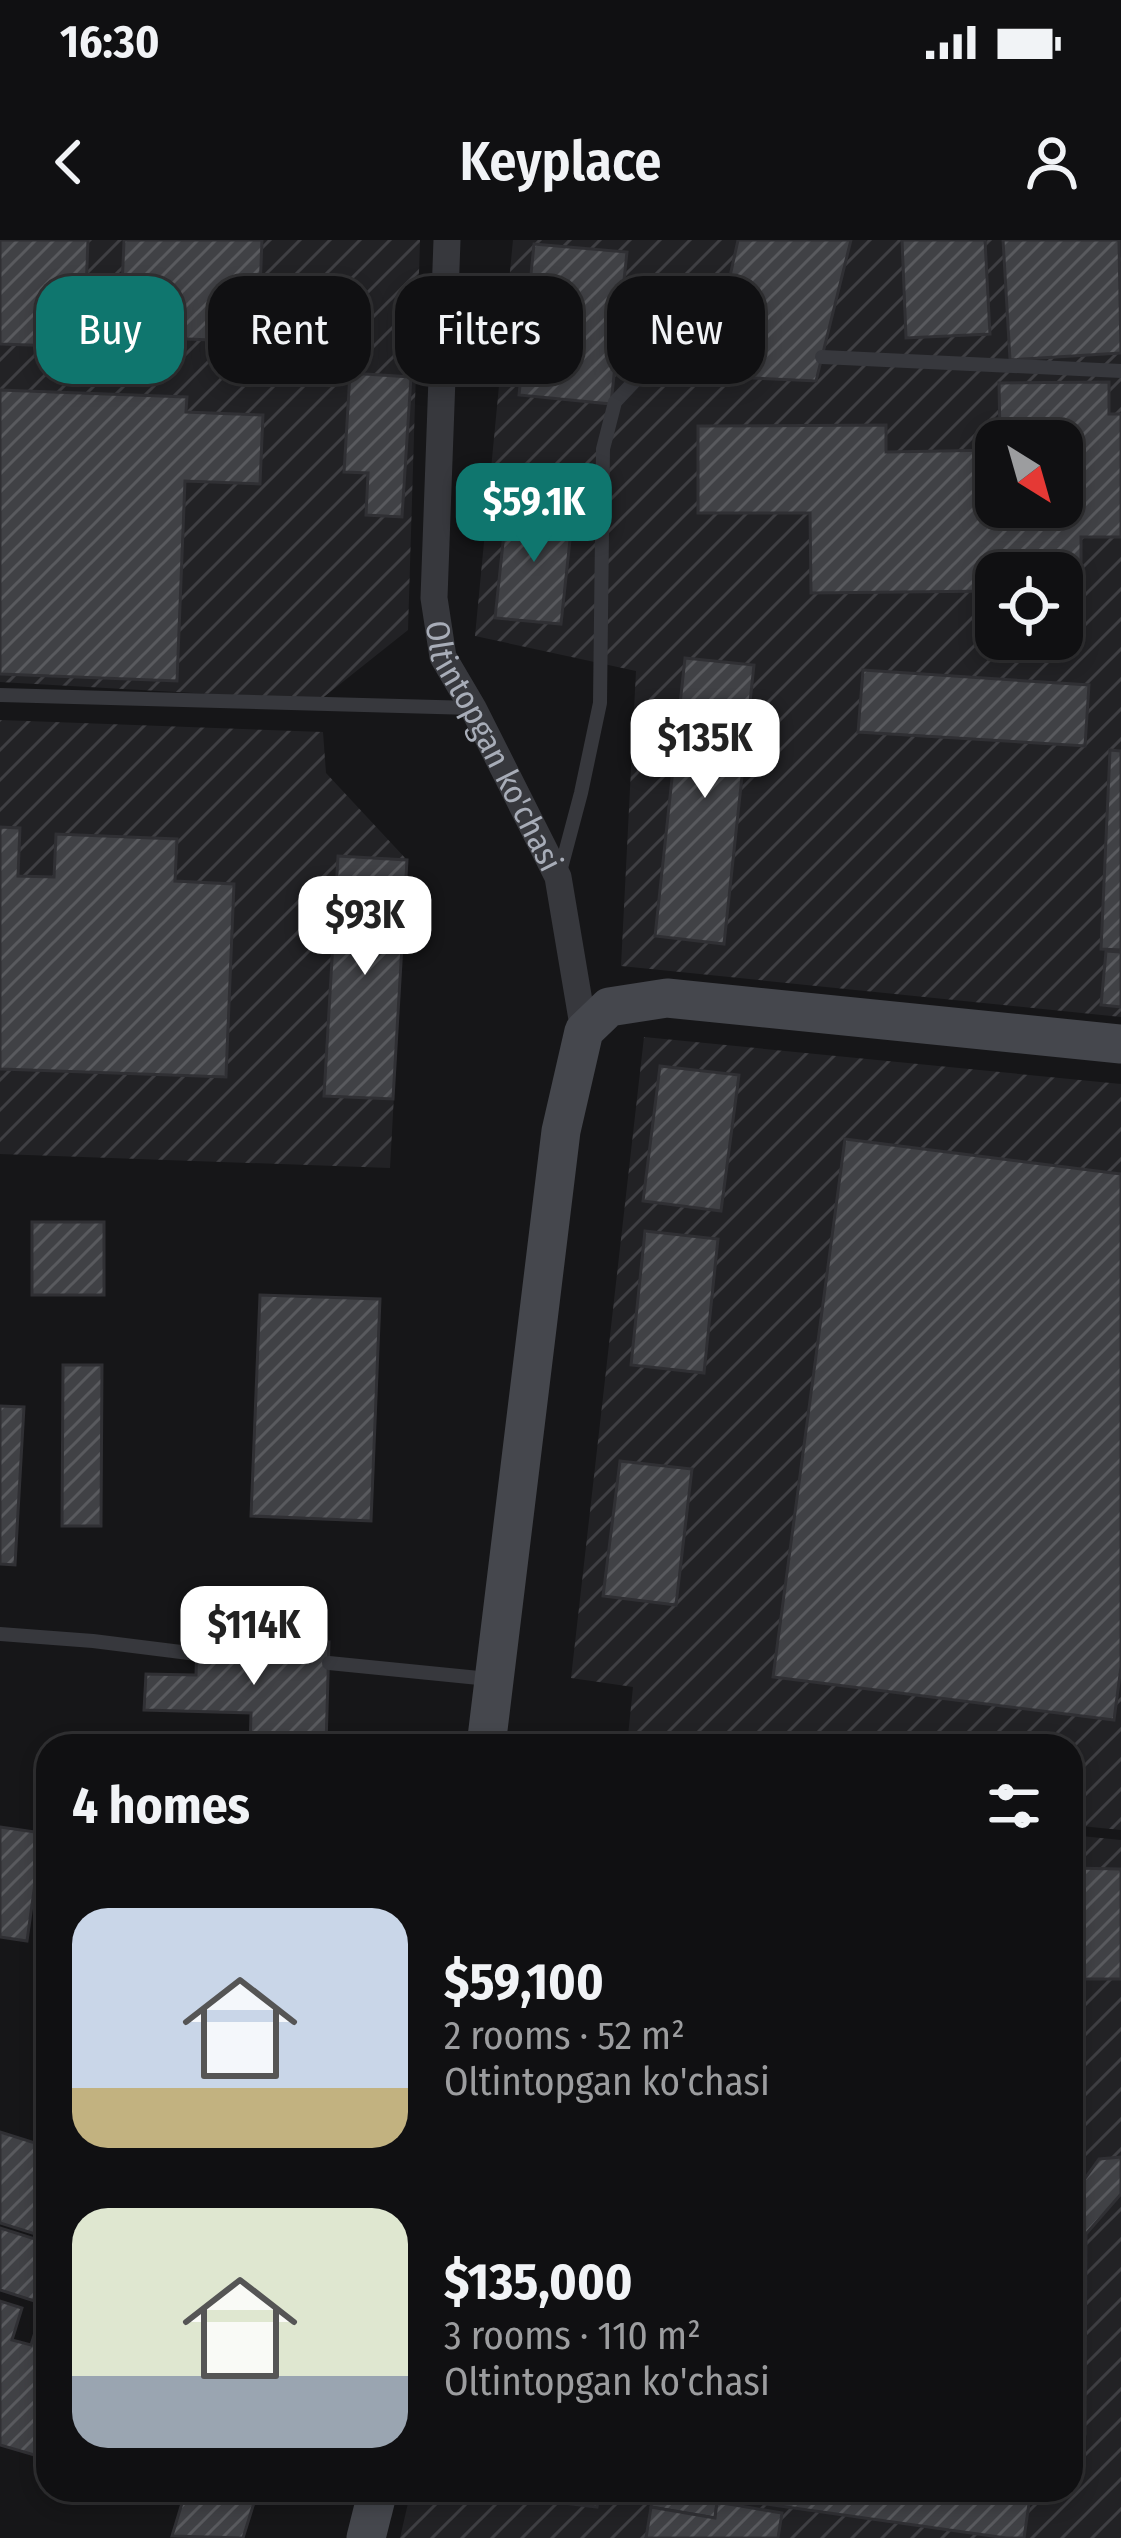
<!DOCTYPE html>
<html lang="en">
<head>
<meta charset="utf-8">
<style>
	body { margin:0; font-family:"Fira Sans Condensed",sans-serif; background:#1e1e20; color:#f1f3f6; height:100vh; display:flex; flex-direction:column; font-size:45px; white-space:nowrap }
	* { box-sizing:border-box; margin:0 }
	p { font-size:39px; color:#9c9d9f }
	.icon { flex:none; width:66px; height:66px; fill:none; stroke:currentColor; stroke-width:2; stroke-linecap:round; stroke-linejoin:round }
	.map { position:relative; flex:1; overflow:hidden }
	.details { position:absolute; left:36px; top:1494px; width:1047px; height:768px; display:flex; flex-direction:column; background:#101012; border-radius:36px; box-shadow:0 6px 18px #0003,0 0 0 3px #303032 }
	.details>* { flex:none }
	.banner { position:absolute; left:36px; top:36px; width:1050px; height:108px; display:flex; gap:24px }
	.needle { width:78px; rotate:143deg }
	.buttons { position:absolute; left:975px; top:180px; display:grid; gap:24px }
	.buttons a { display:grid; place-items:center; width:108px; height:108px; border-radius:24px; background:#101012; box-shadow:0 6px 18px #0003,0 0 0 3px #303032; font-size:60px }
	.price { position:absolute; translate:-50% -102px; padding:0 27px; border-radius:24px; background:#fff; color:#222; font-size:39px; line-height:78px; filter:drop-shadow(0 3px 6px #0008) }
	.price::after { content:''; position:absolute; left:50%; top:72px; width:36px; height:27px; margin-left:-18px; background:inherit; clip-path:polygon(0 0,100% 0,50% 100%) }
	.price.active { background:#0f766e; color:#fff }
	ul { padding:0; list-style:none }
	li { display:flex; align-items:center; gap:36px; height:300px; padding:0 36px }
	li span { display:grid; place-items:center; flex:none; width:336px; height:240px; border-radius:36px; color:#555 }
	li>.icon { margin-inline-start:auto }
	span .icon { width:144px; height:144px; fill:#fffc; stroke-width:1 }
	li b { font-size:51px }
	h2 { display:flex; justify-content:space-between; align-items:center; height:144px; padding:0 36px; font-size:51px }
	.chip { padding:0 42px; border-radius:36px; background:#101012; box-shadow:0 6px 18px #0003,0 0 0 3px #303032; font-size:42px; line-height:108px }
	.chip.active { background:#0f766e; color:#fff }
	.status { display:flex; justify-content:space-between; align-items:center; height:84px; padding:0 60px; background:#101012; direction:ltr }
	.status svg { height:33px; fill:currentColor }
	header { display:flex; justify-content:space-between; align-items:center; height:156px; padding:0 36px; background:#101012; font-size:54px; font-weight:600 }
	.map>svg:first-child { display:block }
</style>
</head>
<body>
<div class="status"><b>16:30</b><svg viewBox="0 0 49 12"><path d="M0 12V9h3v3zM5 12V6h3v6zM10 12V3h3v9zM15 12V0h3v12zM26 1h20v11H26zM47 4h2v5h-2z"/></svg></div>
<header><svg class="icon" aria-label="back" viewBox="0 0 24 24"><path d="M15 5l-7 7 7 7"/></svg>Keyplace<svg class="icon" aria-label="person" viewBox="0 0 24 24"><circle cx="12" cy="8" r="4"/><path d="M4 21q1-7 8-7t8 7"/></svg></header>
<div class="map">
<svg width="1121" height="2298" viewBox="0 0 1121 2298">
	<defs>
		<pattern id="industrial-furrows" width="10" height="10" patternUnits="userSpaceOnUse" patternTransform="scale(3)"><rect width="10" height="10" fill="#222225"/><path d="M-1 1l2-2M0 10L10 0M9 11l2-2" fill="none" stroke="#3f3f43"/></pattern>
		<pattern id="building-hatch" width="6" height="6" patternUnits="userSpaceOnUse" patternTransform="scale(3)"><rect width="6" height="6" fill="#404145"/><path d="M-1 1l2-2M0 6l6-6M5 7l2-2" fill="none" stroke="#595a5e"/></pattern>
	</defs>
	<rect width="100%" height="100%" fill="#161618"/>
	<g fill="url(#industrial-furrows)" fill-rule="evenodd">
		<polygon points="0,0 420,0 408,390 320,460 0,442"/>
		<path d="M 513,0 L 1121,0 L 1121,777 L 621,726 L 636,431 L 475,396 ZM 996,201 L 1062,201 L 1062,267 L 996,267 ZM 996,333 L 1062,333 L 1062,399 L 996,399 Z"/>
		<polygon points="0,480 323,492 326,533 407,620 390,928 0,914"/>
		<polygon points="644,797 1121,844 1121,1590 1071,1585 1071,1506 627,1506 633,1447 571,1438"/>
		<polygon points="1071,1595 1121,1600 1121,2298 400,2298 411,2250 1071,2250"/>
	</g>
	<g fill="url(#building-hatch)" stroke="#303034" stroke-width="3">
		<polygon points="0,0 88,0 84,107 0,104"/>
		<polygon points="124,0 262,0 258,102 120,96"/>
		<polygon points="738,0 851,0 816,141 708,136"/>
		<polygon points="902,0 985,0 990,94 906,98"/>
		<polygon points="1003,0 1119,0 1121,113 1010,120"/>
		<polygon points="534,4 627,12 611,164 519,155"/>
		<polygon points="350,133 411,137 402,277 366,275 368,233 344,232"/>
		<polygon points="1109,142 1109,174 1121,174 1121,297 1081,297 1081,350 1062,350 1062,333 996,333 996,351 811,353 810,273 698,273 698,186 886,185 886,212 996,210 996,267 1062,267 1062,201 1000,201 999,143"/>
		<polygon points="0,150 187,157 186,172 263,175 260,244 185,241 177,441 0,434"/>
		<polygon points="526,224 578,229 574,264 522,258"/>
		<polygon points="507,265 573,272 561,384 495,378"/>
		<polygon points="685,418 754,425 724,704 655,696"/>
		<polygon points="863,430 1089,445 1085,506 858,492"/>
		<polygon points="1110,510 1121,511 1121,710 1101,709"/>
		<polygon points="0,587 20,588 18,636 54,637 56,594 177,599 175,641 234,644 226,837 0,829"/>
		<polygon points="338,616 407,620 393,859 324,856"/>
		<polygon points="1106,711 1121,712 1121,767 1101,765"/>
		<polygon points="660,826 739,835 721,971 643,961"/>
		<polygon points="845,899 1121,934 1121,1427 1114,1480 773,1437"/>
		<rect x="32" y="982" width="72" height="73"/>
		<polygon points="645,991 718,999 704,1133 631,1125"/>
		<polygon points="260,1055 380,1059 371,1281 251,1276"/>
		<polygon points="63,1125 102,1125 101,1286 62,1286"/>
		<polygon points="0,1166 24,1167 15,1325 0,1324"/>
		<polygon points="620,1221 692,1229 676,1365 603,1356"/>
		<polygon points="197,1398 329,1402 326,1506 250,1506 251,1473 144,1470 146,1434 196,1435"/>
		<polygon points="0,1587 42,1593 27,1701 0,1697"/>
		<polygon points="1071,1628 1121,1629 1121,1739 1071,1739"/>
		<polygon points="0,1892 48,1907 48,1998 0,1983"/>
		<polygon points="1121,1917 1121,1954 1086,1994 1085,2194 1071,2193 1071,1958 1099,1919"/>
		<polygon points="0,1988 48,2003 48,2219 0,2205 0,2061 22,2068 12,2100 31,2105 44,2064 0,2050"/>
		<polygon points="186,2250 258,2250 243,2298 172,2296"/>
		<polygon points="458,2250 600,2250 597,2267"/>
		<polygon points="654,2250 719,2250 715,2278 651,2267"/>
		<polygon points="740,2250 1031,2250 1024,2298 1006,2298 738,2260"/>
		<polygon points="717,2262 782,2273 778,2298 646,2298 651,2267 715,2278"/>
	</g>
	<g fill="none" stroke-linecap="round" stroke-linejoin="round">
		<g stroke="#37383d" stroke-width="14">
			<polyline points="822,117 1121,131"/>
			<polyline points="0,455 473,468"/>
			<polyline points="560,632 581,553 600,463 603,209 615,162 647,128 714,100"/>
			<polyline points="0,1394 93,1401 197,1414"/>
			<polyline points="329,1423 489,1439"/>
		</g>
		<path stroke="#37383d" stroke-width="27" id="s1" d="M 447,0 L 434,358 L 443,417 L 473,468 L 558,637 L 584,791"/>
		<g stroke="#45474d" stroke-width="39">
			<polyline points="486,1506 561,891 584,791 609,767 667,758 1121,804"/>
			<polyline points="366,2298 378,2250"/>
		</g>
	</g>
	<g text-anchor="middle" stroke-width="9" stroke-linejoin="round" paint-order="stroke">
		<g font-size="33" fill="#a8adb8" stroke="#111113">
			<text dy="12" stroke="none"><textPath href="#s1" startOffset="519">Oltintopgan ko'chasi</textPath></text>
		</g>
	</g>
</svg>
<div class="buttons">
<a><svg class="needle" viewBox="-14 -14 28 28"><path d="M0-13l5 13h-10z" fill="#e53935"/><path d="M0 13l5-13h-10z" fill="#9c9d9f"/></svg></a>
<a><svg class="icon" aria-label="locate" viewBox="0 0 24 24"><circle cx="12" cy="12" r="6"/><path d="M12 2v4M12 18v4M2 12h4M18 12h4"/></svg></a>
</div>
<b class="price active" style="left:534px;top:325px">$59.1K</b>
<b class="price" style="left:705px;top:561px">$135K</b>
<b class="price" style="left:365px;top:738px">$93K</b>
<b class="price" style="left:254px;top:1448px">$114K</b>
<div class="banner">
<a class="chip active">Buy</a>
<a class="chip">Rent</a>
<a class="chip">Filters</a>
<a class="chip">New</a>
</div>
<section class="details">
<h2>4 homes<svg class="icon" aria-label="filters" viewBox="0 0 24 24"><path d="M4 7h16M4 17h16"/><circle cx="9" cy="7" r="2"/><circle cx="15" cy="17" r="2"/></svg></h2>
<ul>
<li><span style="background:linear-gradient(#c9d6e8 75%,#c2b280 0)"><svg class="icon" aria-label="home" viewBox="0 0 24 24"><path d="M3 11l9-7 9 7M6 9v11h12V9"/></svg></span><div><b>$59,100</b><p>2 rooms · 52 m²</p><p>Oltintopgan ko'chasi</p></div></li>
<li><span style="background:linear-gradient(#dfe7d0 70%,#9aa5b1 0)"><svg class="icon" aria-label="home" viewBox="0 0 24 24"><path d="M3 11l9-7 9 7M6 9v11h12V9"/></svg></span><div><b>$135,000</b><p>3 rooms · 110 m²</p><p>Oltintopgan ko'chasi</p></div></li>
</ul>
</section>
</div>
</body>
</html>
